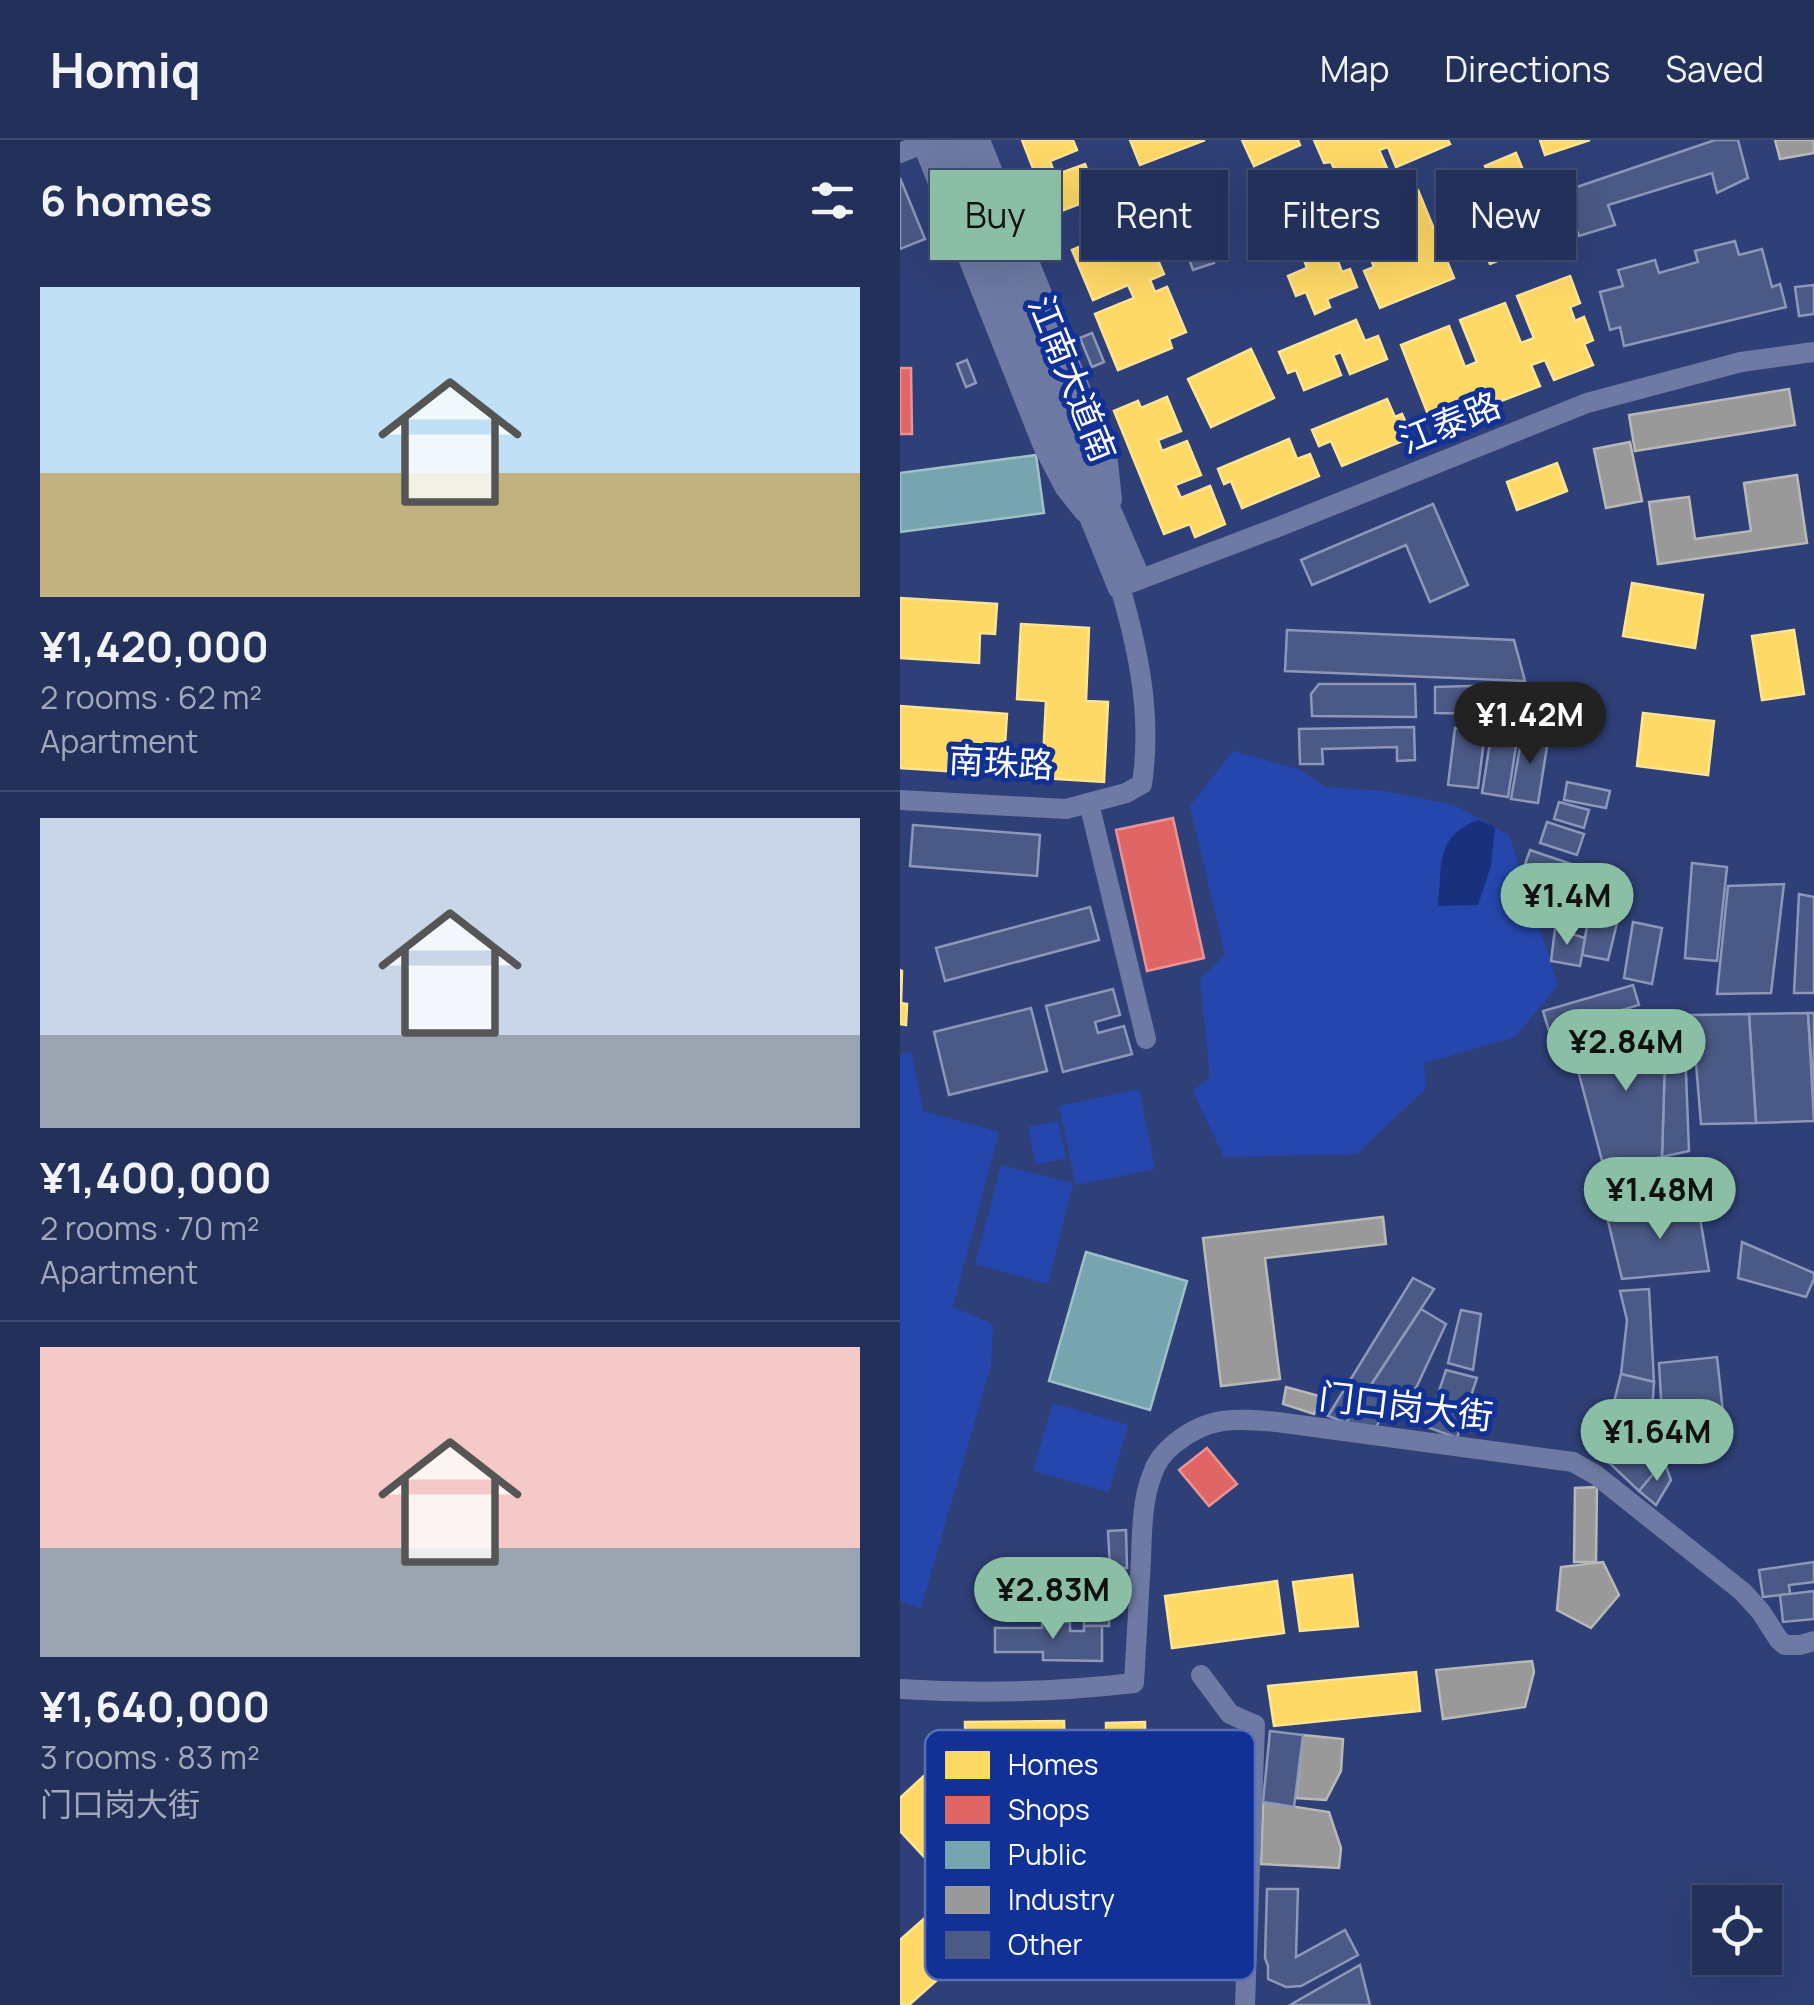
<!DOCTYPE html>
<html lang="en">
<head>
<meta charset="utf-8">
<style>
	body { margin:0; font-family:Manrope,"Noto Sans SC",sans-serif; background:#2f3c63; color:#f1f3f6; height:100vh; display:flex; flex-direction:column; font-size:38px; white-space:nowrap }
	* { box-sizing:border-box; margin:0 }
	p { font-size:32px; color:#a3a9bb }
	.icon { flex:none; width:55px; height:55px; fill:none; stroke:currentColor; stroke-width:2; stroke-linecap:round; stroke-linejoin:round }
	.map { position:relative; flex:1; overflow:hidden }
	.panel { display:flex; flex-direction:column; background:#23305a; width:900px }
	.panel>* { flex:none }
	.guide { position:absolute; left:30px; top:30px; width:732px; height:90px; display:flex; gap:20px }
	.buttons { position:absolute; left:792px; top:1745px; display:grid; gap:20px }
	.buttons a { display:grid; place-items:center; width:90px; height:90px; border-radius:0px; background:#23305a; box-shadow:0 10px 40px #0002,0 0 0 2px #404b70; font-size:50px }
	.price { position:absolute; translate:-50% -85px; padding:0 22px; border-radius:35px; background:#8abfa5; color:#111; font-size:32px; line-height:65px; filter:drop-shadow(0 2px 5px #0008) }
	.price::after { content:''; position:absolute; left:50%; top:60px; width:30px; height:22px; margin-left:-15px; background:inherit; clip-path:polygon(0 0,100% 0,50% 100%) }
	.price.active { background:#222; color:#fff }
	ul { padding:0; list-style:none }
	li { display:grid; align-content:center; gap:20px; height:530px; padding:0 40px }
	li+li { border-top:2px solid #404b70 }
	li span { display:grid; place-items:center; height:310px; border-radius:0px; color:#555 }
	li>.icon { margin-inline-start:auto }
	span .icon { width:180px; height:180px; fill:#fffc; stroke-width:1 }
	li b { font-size:42px }
	h2 { display:flex; justify-content:space-between; align-items:center; height:120px; padding:0 40px; font-size:42px }
	.tag { padding:0 35px; border-radius:0px; background:#23305a; box-shadow:0 10px 40px #0002,0 0 0 2px #404b70; font-size:35px; line-height:90px }
	.tag.active { background:#8abfa5; color:#111 }
	header { display:flex; align-items:center; gap:60px; box-sizing:border-box; height:140px; padding:0 50px; background:#23305a; border-bottom:2px solid #404b70 }
	header strong { font-size:48px }
	nav { display:flex; gap:55px; margin-inline-start:auto; font-size:35px }
	main { display:flex; flex:1; min-height:0 }
	.map>svg:first-child { display:block }
</style>
</head>
<body>
<header>
<strong>Homiq</strong>
<nav><a>Map</a><a>Directions</a><a>Saved</a></nav>
</header>
<main>
<section class="panel">
<h2>6 homes<svg class="icon" aria-label="filters" viewBox="0 0 24 24"><path d="M4 7h16M4 17h16"/><circle cx="9" cy="7" r="2"/><circle cx="15" cy="17" r="2"/></svg></h2>
<ul>
<li><span style="background:linear-gradient(#bfe0f5 60%,#c2b280 0)"><svg class="icon" aria-label="home" viewBox="0 0 24 24"><path d="M3 11l9-7 9 7M6 9v11h12V9"/></svg></span><div><b>¥1,420,000</b><p>2 rooms · 62 m²</p><p>Apartment</p></div></li>
<li><span style="background:linear-gradient(#c9d6e8 70%,#9aa5b1 0)"><svg class="icon" aria-label="home" viewBox="0 0 24 24"><path d="M3 11l9-7 9 7M6 9v11h12V9"/></svg></span><div><b>¥1,400,000</b><p>2 rooms · 70 m²</p><p>Apartment</p></div></li>
<li><span style="background:linear-gradient(#f6c9c9 65%,#9aa5b1 0)"><svg class="icon" aria-label="home" viewBox="0 0 24 24"><path d="M3 11l9-7 9 7M6 9v11h12V9"/></svg></span><div><b>¥1,640,000</b><p>3 rooms · 83 m²</p><p>门口岗大街</p></div></li>
</ul>
</section>
<div class="map">
<svg width="914" height="1865" viewBox="0 0 914 1865">
	<rect width="100%" height="100%" fill="#2f4078"/>
	<g fill="#2547ad">
		<polygon points="333,611 401,630 425,647 485,651 554,665 609,695 658,845 615,897 524,923 526,948 457,1014 324,1017 293,951 310,937 300,839 325,815 290,666"/>
		<polygon points="11,911 23,971 99,992 53,1167 93,1184 91,1225 21,1468 0,1461 0,915"/>
		<polygon points="239,949 255,1029 176,1045 159,966"/>
		<polygon points="158,981 166,1018 136,1025 128,987"/>
		<polygon points="101,1025 173,1043 148,1144 75,1124"/>
		<polygon points="153,1263 228,1285 209,1352 133,1331"/>
	</g>
	<path fill="#19317d" d="M 578,680 L 595,687 L 591,726 L 578,765 L 538,766 C 543,725 534,697 578,680 Z"/>
	<g fill="#ffd966" stroke="#ffe494" stroke-width="2.5">
		<polygon points="122,0 173,0 177,10 150,21 155,35 185,24 198,57 151,75"/>
		<polygon points="230,0 305,0 240,25"/>
		<polygon points="342,0 398,0 400,5 354,26"/>
		<polygon points="414,0 548,0 550,4 496,27 488,7 479,10 487,28 442,46 431,22 424,23"/>
		<polygon points="640,0 690,0 645,15"/>
		<polygon points="616,13 652,100 621,113 612,92 607,94 615,114 590,124 584,112 577,115 568,94 574,92 553,41 577,31 588,56 596,53 585,26"/>
		<polygon points="409,35 429,77 378,100 359,58"/>
		<polygon points="518,50 554,138 480,168 464,131 474,127 455,80 479,71 489,97 497,94 484,63"/>
		<polygon points="241,81 264,134 250,140 255,152 267,147 286,192 269,199 272,208 218,230 195,174 234,158 228,145 193,160 172,110"/>
		<polygon points="433,108 442,132 450,129 457,147 427,159 430,167 415,174 406,152 396,156 388,136 407,128 404,120"/>
		<polygon points="670,136 680,163 670,167 675,181 684,177 693,200 684,204 693,225 654,240 645,220 631,225 640,246 591,265 584,247 576,250 584,271 534,290 501,205 549,186 565,227 577,222 560,180 605,163 621,203 634,198 617,156"/>
		<polygon points="456,180 465,201 478,196 487,219 450,234 441,212 433,215 441,235 404,250 396,230 388,233 379,212"/>
		<polygon points="351,209 374,258 311,287 288,239"/>
		<polygon points="267,257 281,291 258,300 262,311 287,301 301,335 275,345 281,358 310,346 325,384 295,397 290,384 264,394 214,271 238,261 241,268"/>
		<polygon points="487,259 495,277 502,274 512,297 442,326 431,301 419,306 412,290"/>
		<polygon points="389,299 397,319 410,314 419,336 342,368 331,341 324,344 318,329"/>
		<polygon points="657,323 667,351 617,370 607,342"/>
		<polygon points="732,443 803,455 795,508 723,496"/>
		<polygon points="0,458 97,464 95,494 80,493 79,523 0,518"/>
		<polygon points="121,484 189,488 186,561 208,562 204,642 142,638 146,561 117,559"/>
		<polygon points="894,490 904,554 862,560 852,496"/>
		<polygon points="0,566 107,574 103,635 0,628"/>
		<polygon points="743,573 814,581 808,635 737,626"/>
		<polygon points="0,830 2,831 1,863 7,864 6,885 0,884"/>
		<polygon points="452,1435 458,1486 400,1491 393,1442"/>
		<polygon points="377,1441 384,1493 272,1508 265,1456"/>
		<polygon points="516,1532 520,1571 374,1586 368,1546"/>
		<polygon points="164,1581 165,1609 206,1609 206,1583 245,1582 246,1667 228,1679 212,1679 212,1688 187,1689 187,1699 166,1700 166,1717 136,1717 136,1699 121,1699 120,1632 66,1632 65,1582"/>
		<polygon points="39,1622 81,1668 26,1719 0,1691 0,1658"/>
		<polygon points="102,1710 138,1750 9,1865 0,1865 0,1800"/>
	</g>
	<g fill="#e06666" stroke="#e99494" stroke-width="2.5">
		<polygon points="0,228 11,228 12,294 0,294"/>
		<polygon points="273,678 304,818 247,831 216,690"/>
		<polygon points="307,1308 337,1344 309,1366 279,1330"/>
	</g>
	<g fill="#76a5af" stroke="#9fc0c7" stroke-width="2.5">
		<polygon points="136,315 144,373 0,392 0,333"/>
		<polygon points="186,1112 287,1141 250,1270 149,1241"/>
	</g>
	<g fill="#999" stroke="#b8b8b8" stroke-width="2.5">
		<polygon points="875,0 914,0 914,13 880,19"/>
		<polygon points="889,249 895,285 735,311 729,275"/>
		<polygon points="730,302 742,361 706,368 694,309"/>
		<polygon points="897,335 907,403 758,424 749,362 789,357 795,399 851,391 844,343"/>
		<polygon points="483,1077 486,1104 365,1118 380,1239 321,1246 303,1098"/>
		<polygon points="386,1247 423,1257 414,1274 383,1264"/>
		<polygon points="697,1347 696,1422 674,1422 675,1348"/>
		<polygon points="703,1422 719,1455 691,1488 657,1470 661,1427"/>
		<polygon points="632,1521 634,1532 625,1567 543,1579 536,1530"/>
		<polygon points="403,1595 443,1599 441,1631 426,1660 396,1658"/>
		<polygon points="363,1662 429,1672 441,1708 439,1728 361,1724"/>
	</g>
	<g fill="#4a5985" stroke="#8d97b8" stroke-width="2.5">
		<polygon points="815,0 838,0 848,38 817,53 812,33 708,65 715,85 679,96 662,52"/>
		<polygon points="318,31 328,58 313,64 318,75 308,78 317,103 308,107 314,123 293,130 280,94 292,90 276,47"/>
		<polygon points="0,38 25,99 0,109"/>
		<polygon points="835,101 839,115 862,109 872,147 880,144 886,167 724,206 720,187 710,190 700,152 723,146 718,130 755,120 759,133 798,122 795,111"/>
		<polygon points="914,145 914,174 899,176 895,147"/>
		<polygon points="192,193 204,222 192,227 180,198"/>
		<polygon points="67,220 76,243 66,247 57,224"/>
		<polygon points="533,364 568,445 530,462 506,405 412,445 401,420"/>
		<polygon points="387,490 614,500 625,541 385,531"/>
		<polygon points="419,544 515,544 516,577 412,576 411,554"/>
		<polygon points="605,545 604,574 535,573 535,547"/>
		<polygon points="514,587 515,620 497,621 497,607 422,609 423,624 400,624 399,589"/>
		<polygon points="555,588 585,592 578,648 548,645"/>
		<polygon points="592,590 618,594 608,657 582,653"/>
		<polygon points="623,590 649,594 638,663 611,659"/>
		<polygon points="667,642 710,651 706,668 664,660"/>
		<polygon points="659,662 689,670 684,688 654,679"/>
		<polygon points="647,682 684,694 677,715 640,703"/>
		<polygon points="13,685 140,695 137,736 10,726"/>
		<polygon points="630,710 686,729 679,749 623,730"/>
		<polygon points="792,723 827,727 817,821 785,818"/>
		<polygon points="884,744 871,853 817,854 828,746"/>
		<polygon points="899,754 914,757 914,853 894,853"/>
		<polygon points="190,767 199,800 45,841 36,808"/>
		<polygon points="690,769 719,775 708,820 682,815"/>
		<polygon points="733,782 762,788 752,844 724,838"/>
		<polygon points="655,789 685,798 680,826 651,821"/>
		<polygon points="733,845 739,865 649,891 643,871"/>
		<polygon points="213,849 220,875 195,882 198,893 224,886 232,914 163,932 146,866"/>
		<polygon points="131,868 147,931 49,955 34,892"/>
		<polygon points="908,873 914,981 856,983 849,874"/>
		<polygon points="908,873 914,873 914,959"/>
		<polygon points="849,874 856,983 801,984 792,875"/>
		<polygon points="784,881 789,1011 762,1017 766,885"/>
		<polygon points="766,885 762,1017 704,1028 672,908"/>
		<polygon points="791,1030 797,1060 708,1081 699,1050"/>
		<polygon points="797,1060 809,1131 722,1139 708,1081"/>
		<polygon points="842,1102 914,1133 914,1139 906,1157 838,1138"/>
		<polygon points="513,1138 534,1149 446,1283 428,1276"/>
		<polygon points="749,1149 754,1242 721,1234 727,1180 720,1151"/>
		<polygon points="521,1169 546,1184 516,1248 494,1255 475,1289 446,1283"/>
		<polygon points="561,1170 581,1174 573,1230 548,1223"/>
		<polygon points="817,1217 823,1272 762,1276 759,1223"/>
		<polygon points="546,1230 577,1238 557,1298 527,1287"/>
		<polygon points="721,1234 754,1242 750,1301 764,1321 739,1351 701,1315"/>
		<polygon points="764,1321 771,1340 756,1365 739,1351"/>
		<polygon points="226,1390 227,1428 210,1428 208,1391"/>
		<polygon points="167,1419 188,1419 188,1428 210,1428 209,1486 184,1486 184,1477 167,1477"/>
		<polygon points="914,1422 914,1442 889,1445 890,1454 863,1457 859,1430"/>
		<polygon points="914,1451 914,1479 883,1482 880,1455"/>
		<polygon points="142,1482 170,1482 170,1491 184,1491 184,1486 202,1486 202,1521 143,1520 143,1512 95,1512 95,1488 142,1488"/>
		<polygon points="370,1591 403,1595 394,1667 363,1662"/>
		<polygon points="367,1749 398,1749 396,1817 445,1790 458,1815 401,1846 386,1847 368,1839 368,1826 365,1818"/>
		<polygon points="460,1825 470,1865 390,1865"/>
	</g>
	<g fill="none" stroke-linecap="round" stroke-linejoin="round">
		<g stroke="#6e7aa3" stroke-width="20">
			<polyline points="21,0 143,306 165,348 184,372"/>
			<polyline points="60,0 166,265 241,439"/>
			<polyline points="80,0 195,285 208,322 212,360"/>
			<polyline points="0,13 32,0"/>
			<path d="M 0,660 L 166,669 L 226,653 L 242,644 C 252,576 239,512 220,447 L 381,386 L 687,263 L 841,222 L 914,212"/>
			<polyline points="189,663 246,899"/>
			<polyline points="301,1535 330,1574 355,1585 345,1865"/>
			<path d="M 0,1549 C 79,1554 156,1552 234,1543 C 236,1502 239,1460 241,1419 C 242,1392 242,1360 252,1335 C 256,1322 264,1312 274,1304 C 308,1276 335,1278 377,1282 L 673,1322 L 696,1335 L 843,1452 L 861,1472 L 879,1500 L 885,1505 L 900,1505 L 914,1501"/>
		</g>
		<polyline stroke="#6c79a1" stroke-width="25" points="39,0 220,447"/>
	</g>
	<g text-anchor="middle" stroke-width="10" stroke-linejoin="round" paint-order="stroke">
		<g font-size="35" fill="#fff" stroke="#113196">
			<text transform="translate(172 239) rotate(68)" y="12">江南大道南</text>
			<text transform="translate(550 283) rotate(-22)" y="12">江泰路</text>
			<text transform="translate(101 623) rotate(3)" y="12">南珠路</text>
			<text transform="translate(506 1267) rotate(7)" y="12">门口岗大街</text>
		</g>
	</g>
	<rect x="25" y="1590" width="330" height="250" rx="15" fill="#113196" stroke="#586fb6" stroke-width="2.5"/>
	<rect x="45" y="1611" width="45" height="28" fill="#ffd966"/>
	<rect x="45" y="1656" width="45" height="28" fill="#e06666"/>
	<rect x="45" y="1701" width="45" height="28" fill="#76a5af"/>
	<rect x="45" y="1746" width="45" height="28" fill="#999"/>
	<rect x="45" y="1791" width="45" height="28" fill="#4a5985"/>
	<g font-size="28" fill="#fff">
		<text x="108" y="1635">Homes</text>
		<text x="108" y="1680">Shops</text>
		<text x="108" y="1725">Public</text>
		<text x="108" y="1770">Industry</text>
		<text x="108" y="1815">Other</text>
	</g>
</svg>
<div class="buttons">
<a><svg class="icon" aria-label="locate" viewBox="0 0 24 24"><circle cx="12" cy="12" r="6"/><path d="M12 2v4M12 18v4M2 12h4M18 12h4"/></svg></a>
</div>
<b class="price active" style="left:630px;top:627px">¥1.42M</b>
<b class="price" style="left:667px;top:808px">¥1.4M</b>
<b class="price" style="left:726px;top:954px">¥2.84M</b>
<b class="price" style="left:760px;top:1102px">¥1.48M</b>
<b class="price" style="left:757px;top:1344px">¥1.64M</b>
<b class="price" style="left:153px;top:1502px">¥2.83M</b>
<div class="guide">
<a class="tag active">Buy</a>
<a class="tag">Rent</a>
<a class="tag">Filters</a>
<a class="tag">New</a>
</div>
</div>
</main>
</body>
</html>
